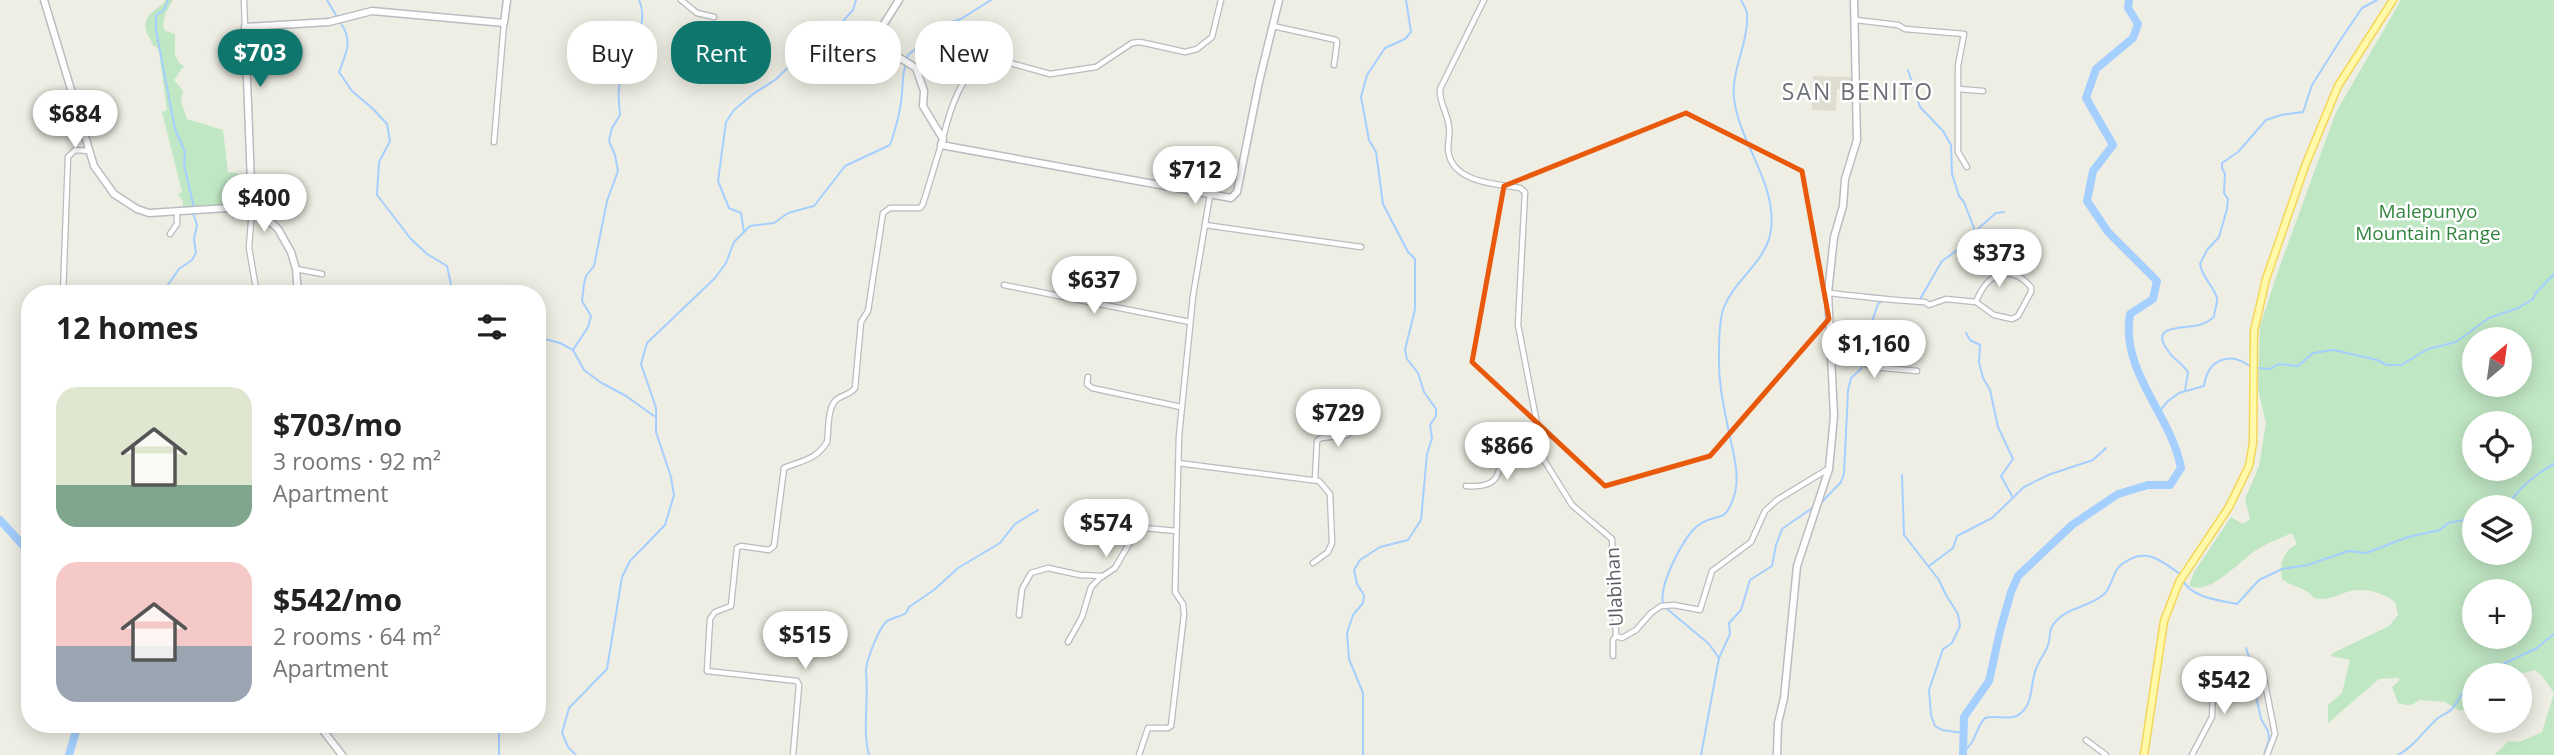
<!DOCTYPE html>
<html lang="en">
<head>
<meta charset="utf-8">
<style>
	body { margin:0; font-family:"Open Sans",sans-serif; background:#f2f2f2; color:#222; height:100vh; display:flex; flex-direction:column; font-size:26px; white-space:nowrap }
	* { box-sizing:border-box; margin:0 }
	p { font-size:23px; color:#767676 }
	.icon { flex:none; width:38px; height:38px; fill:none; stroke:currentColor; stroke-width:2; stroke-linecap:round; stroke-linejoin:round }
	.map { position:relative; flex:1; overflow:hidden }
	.panel { position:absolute; left:21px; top:285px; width:525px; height:448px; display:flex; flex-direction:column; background:#fff; border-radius:28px; box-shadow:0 4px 18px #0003 }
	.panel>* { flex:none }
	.top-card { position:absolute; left:567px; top:21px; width:665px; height:63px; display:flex; gap:14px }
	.needle { width:46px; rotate:29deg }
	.controls { position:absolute; left:2462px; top:327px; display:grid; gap:14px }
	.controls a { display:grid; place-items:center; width:70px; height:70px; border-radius:50%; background:#fff; box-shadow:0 4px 18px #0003; font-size:35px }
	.price { position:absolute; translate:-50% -60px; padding:0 16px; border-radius:24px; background:#fff; color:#222; font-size:23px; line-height:46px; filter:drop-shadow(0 2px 4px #0008) }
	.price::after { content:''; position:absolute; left:50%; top:42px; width:21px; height:16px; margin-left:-10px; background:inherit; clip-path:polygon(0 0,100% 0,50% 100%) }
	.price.selected { background:#0f766e; color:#fff }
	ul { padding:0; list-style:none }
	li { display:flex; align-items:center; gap:21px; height:175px; padding:0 35px }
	li span { display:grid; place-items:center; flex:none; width:196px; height:140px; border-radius:21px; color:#555 }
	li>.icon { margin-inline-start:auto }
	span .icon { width:84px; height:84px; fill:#fffc; stroke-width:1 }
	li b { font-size:30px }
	h2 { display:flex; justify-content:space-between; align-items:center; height:84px; padding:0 35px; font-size:30px }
	.chip { padding:0 24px; border-radius:28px; background:#fff; box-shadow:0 4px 18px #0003; font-size:24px; line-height:63px }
	.chip.selected { background:#0f766e; color:#fff }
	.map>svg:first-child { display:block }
</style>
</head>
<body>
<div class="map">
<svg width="2554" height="755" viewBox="0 0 2554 755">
	<rect width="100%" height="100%" fill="#efeee4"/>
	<polygon fill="#dfddd2" points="1813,76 1855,77 1854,89 1837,89 1836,111 1812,110"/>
	<g fill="#c0e7c4" fill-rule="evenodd">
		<path d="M 165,0 L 173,0 L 165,14 L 163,27 L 166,31 L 175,34 L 175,55 L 179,63 L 184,66 L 174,80 L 183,91 L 181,102 L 187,119 L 223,130 L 228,172 L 238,173 L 235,208 L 183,211 L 183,201 L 178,194 L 182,192 L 162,112 L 167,110 L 159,52 L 156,46 L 153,46 C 152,40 147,36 146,30 C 143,16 155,10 164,3 Z"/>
		<path d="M 2401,0 L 2554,0 L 2554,755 L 2494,755 L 2509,741 L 2520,742 L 2542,732 L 2554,693 L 2542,676 L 2535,670 L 2516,675 L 2474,676 L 2474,706 L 2460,711 L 2445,702 L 2419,700 C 2413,706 2407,706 2398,703 L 2392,687 L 2399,681 L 2399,678 L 2379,679 L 2328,723 L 2328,705 L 2342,693 L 2350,660 L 2331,656 L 2333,653 L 2389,626 L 2398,615 L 2395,602 C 2382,592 2363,587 2347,592 C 2334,596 2328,601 2314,598 C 2307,588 2292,587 2282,579 C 2279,564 2283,551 2297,544 L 2292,533 C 2280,538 2267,543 2256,550 C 2239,561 2211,596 2189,586 L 2194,572 L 2231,517 L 2243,524 L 2250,519 L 2245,499 L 2259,466 L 2266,423 L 2258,389 L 2260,326 L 2277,274 L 2336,112 ZM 2474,340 L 2520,340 L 2520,385 L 2474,385 ZM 2474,424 L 2520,424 L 2520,469 L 2474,469 ZM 2474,508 L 2520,508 L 2520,553 L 2474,553 ZM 2474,592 L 2520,592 L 2520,637 L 2474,637 Z"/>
	</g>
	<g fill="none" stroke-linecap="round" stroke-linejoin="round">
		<g stroke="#a4cfff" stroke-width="2">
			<polyline points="168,0 164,10 156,15 156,30 175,129 185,152 184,164 194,208"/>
			<polyline points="327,0 337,17"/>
			<path d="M 340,22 C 353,40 347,52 339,72 L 352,91 L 373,109 L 387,124 L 390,141 L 379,162 L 377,195 L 411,239 L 427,254 L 447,266 L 453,294"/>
			<polyline points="907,59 908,55 948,23 961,19 991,0"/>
			<polyline points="1908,70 1920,107 1943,131 1951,145 1952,174 1959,196 1964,202 1975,231"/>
			<polyline points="744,232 741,213 729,208 718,181 726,122 734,110 753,94 775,80 796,60 817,50 853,10 856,0"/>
			<polyline points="165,294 165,289 179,269 192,260 196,253 194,239 197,225 193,213"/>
			<polyline points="1919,301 1942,261 1966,244 1980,227 1996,213 2004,212"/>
			<polyline points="1966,333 1970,340 1980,345 1979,362 1983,378 1990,390 1998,427 2013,459 2001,476 2012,496"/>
			<polyline points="537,337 560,343 573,350 584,370 600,382 626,396 654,416"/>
			<path d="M 573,350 L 588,327 L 591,316 L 582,301 L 584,284 L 586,276 L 594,266 L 607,201 L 618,171 L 615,155 L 609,141 L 612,128 L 620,115 C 619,102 617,91 621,78 C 627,53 651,26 639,0"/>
			<polyline points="1859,359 1878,304 1882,301"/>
			<polyline points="2257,368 2270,369 2279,364 2298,366 2313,353 2334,350 2377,360 2387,365 2401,365 2428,349 2456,342 2489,318 2518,308 2533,299 2535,294 2554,274"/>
			<path d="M 2185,391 L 2188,372 C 2181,362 2174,360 2169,352 C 2147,324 2184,329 2199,325 C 2204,324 2209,321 2214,317 C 2214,311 2217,306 2217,300 C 2217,289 2202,279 2200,264 L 2207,250 L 2219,237 L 2227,209 L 2228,199 L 2224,193 L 2225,174 L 2222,168 L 2222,163 L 2238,152 L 2266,120 L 2281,115 L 2303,112 L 2312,85 L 2341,39 L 2362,8 L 2377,0"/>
			<path d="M 2158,413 L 2168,401 L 2179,393 L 2204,386 C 2208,358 2231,351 2251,367"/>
			<polyline points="1902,475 1904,535 1939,580 1946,595 1958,614 1960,626 1952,643 1943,649 1929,690 1931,715 1935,726 1942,730 1963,733"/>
			<polyline points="1822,502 1841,482 1844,474 1848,390 1851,378 1861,369 1861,364"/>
			<path d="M 2506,508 C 2518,489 2535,474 2554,464"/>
			<polyline points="1929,566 1953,548 1957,536 1992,518 2024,487 2048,475 2093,460 2106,448"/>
			<path d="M 2182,579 C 2191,598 2218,600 2237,604 L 2259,580 L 2282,569 L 2308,565 L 2348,551 L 2366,553 L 2408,537 L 2440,530 L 2448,523 L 2474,518"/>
			<path d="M 1663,603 C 1659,585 1684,534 1700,524 C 1718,512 1725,525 1734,496 C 1741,476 1732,448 1728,428 C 1723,403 1718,380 1719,354 C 1719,340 1719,320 1724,307 C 1735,279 1767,261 1771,230 C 1777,183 1739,143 1734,98 C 1731,70 1749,42 1747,14 C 1747,10 1743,4 1741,0"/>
			<polyline points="1666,608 1709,644 1719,658"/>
			<polyline points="2246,648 2255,675 2256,696 2261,719 2268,731 2269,740 2264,755"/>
			<polyline points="2478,676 2537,648 2554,634"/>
			<path d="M 1963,751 C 1976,744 1975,728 1985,718 C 1996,714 2012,722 2021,713 C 2034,702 2030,683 2036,669 C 2039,660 2045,654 2048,645 C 2051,638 2048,631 2053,625 C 2065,607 2088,608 2103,595 C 2110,590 2112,578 2116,571 C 2118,567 2123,563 2127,561 C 2148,548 2163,562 2180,574"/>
			<polyline points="499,755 499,724"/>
			<path d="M 576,755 L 568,747 L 562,733 L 569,708 L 607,669 L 622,577 L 630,561 L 665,525 L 674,495 L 671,477 L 656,432 L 656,408 L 641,364 L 647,343 L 715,278 L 726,263 L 734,242 L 750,226 L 774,223 L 788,213 L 814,206 L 845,166 L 890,145 C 896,128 901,111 902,93 C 903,83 902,74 906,64"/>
			<path d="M 869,755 C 862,728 869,700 866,673 C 865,663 878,630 886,622 C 890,618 900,617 906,613 L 909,607 L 934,590 L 958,568 L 1000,543 L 1015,524 L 1038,510"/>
			<polyline points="1363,755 1363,693 1349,659 1347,633 1353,615 1363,603 1364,595 1357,584 1354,570 1360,560 1380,547 1408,540 1421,520 1427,454 1432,438 1430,425 1436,416 1436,409 1424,392 1418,373 1407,359 1405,350 1415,309 1415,259 1408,252 1383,204 1376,152 1369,140 1361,97 1367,75 1385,48 1405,39 1411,32 1406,0"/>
			<polyline points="1701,755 1719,658 1730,634 1729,623 1741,610 1750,580 1772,566 1776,545 1782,529 1815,506"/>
			<path d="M 2398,755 C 2414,747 2424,730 2438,718 C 2442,715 2448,713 2452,709 C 2460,699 2465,687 2474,679"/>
		</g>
		<g stroke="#a4cfff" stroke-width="8">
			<polyline points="0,520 30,553"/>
			<polyline points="69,755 78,724"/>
			<path d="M 1963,755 L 1964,717 L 1989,681 L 2000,631 L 2011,592 L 2018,576 L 2072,525 L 2118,494 L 2148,485 L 2170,485 L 2181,468 C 2171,414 2120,372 2130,314 L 2153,299 L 2157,281 L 2108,232 L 2087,201 L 2093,171 L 2113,145 L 2086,98 L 2096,69 L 2133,38 L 2138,24 L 2128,8 L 2129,0"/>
		</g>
		<g stroke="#b9bbc0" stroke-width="7">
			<g id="street">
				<polyline points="244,0 245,27"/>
				<polyline points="681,0 697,13 714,17"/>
				<path d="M 1484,0 L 1440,89 C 1439,103 1448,114 1449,127 C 1451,136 1446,145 1449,155 C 1456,183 1497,184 1520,188 L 1525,192 L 1518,325 L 1544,460 L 1572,505 L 1612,539 L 1616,636 L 1622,638 L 1636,630 L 1651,613 L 1661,606 L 1674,605 L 1700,610 L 1712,571 L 1751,542 L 1765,511 L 1777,500 L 1828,469"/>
				<polyline points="1856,20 1898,25 1905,29 1964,34 1958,66 1958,152 1967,167"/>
				<polyline points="1273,26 1336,40 1337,42 1334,65"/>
				<polyline points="1958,89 1983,91"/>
				<path d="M 943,138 C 950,109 961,73 988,57 L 1050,74 L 1096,67 L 1132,43 L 1140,42 L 1185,52 L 1197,49 L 1212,37 L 1221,0"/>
				<polyline points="494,142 504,23"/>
				<polyline points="252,209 249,248 257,294"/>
				<polyline points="1205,225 1361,247"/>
				<polyline points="170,234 177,224 177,211"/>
				<polyline points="296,269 322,274"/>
				<polyline points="1004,285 1190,322"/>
				<path d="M 1828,293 C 1861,296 1892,301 1925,302 L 1929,305 L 1946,299 L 1976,302 L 1994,315 L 2012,319 L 2018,316 L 2031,292 L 2031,287 C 2009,262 1986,275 1976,302"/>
				<polyline points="63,294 68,157 75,150 89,151"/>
				<polyline points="1832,361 1856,360 1873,367 1917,371"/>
				<polyline points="1088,377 1087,384 1092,388 1181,407"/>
				<polyline points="1178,463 1319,481 1330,494 1332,543 1328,552 1313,563"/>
				<polyline points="1315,479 1317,441 1321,438 1347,435 1365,422"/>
				<path d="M 1466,486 C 1494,488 1500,480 1502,452 L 1505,449 L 1542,450"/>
				<polyline points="1019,615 1022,589 1031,573 1048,568 1080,575 1103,576"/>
				<polyline points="1068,642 1082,617 1091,587 1100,578 1115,568 1136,532 1144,528 1176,531"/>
				<polyline points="1613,656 1613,640 1616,636"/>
				<polyline points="2263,673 2275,734 2267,755"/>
				<polyline points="2086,740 2106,755"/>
				<path d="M 793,755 L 799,685 L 797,681 L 707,671 L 710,619 L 715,612 L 731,606 L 737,548 L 741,546 L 769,550 L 774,546 L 784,468 C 801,461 816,460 827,442 C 829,430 827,411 835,401 C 841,395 850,395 855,388 L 861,322 L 868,311 L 883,213 L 890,208 L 920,208 L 923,204 L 941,145"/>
				<polyline points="1139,755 1148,728 1168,728 1171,726 1184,614 1183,604 1175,592 1179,436 1193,296 1210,195"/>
				<polyline points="2192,755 2212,717 2214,664"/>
			</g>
		</g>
		<g stroke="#babcc2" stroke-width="9">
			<g id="secondary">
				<polyline points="44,0 94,166 114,194 137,209 149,213 228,208 252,209 263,215 278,229 291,252 296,269 298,294"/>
				<polyline points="899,0 880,30 867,42 876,43 916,68 924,91 923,106 943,139 941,145 1231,198 1237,192 1259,82 1279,0"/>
				<polyline points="252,209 245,27 329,22 372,11 504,23 507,0"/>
				<polyline points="318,724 342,755"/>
				<polyline points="1777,755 1778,723 1784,698 1797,566 1829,469 1834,416 1828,293 1834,237 1843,206 1845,179 1857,140 1854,0"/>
			</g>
		</g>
		<g stroke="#f4d758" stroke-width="9">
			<polyline id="primary" points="2144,755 2164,621 2179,582 2229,507 2249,466 2253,443 2254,331 2266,279 2305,166 2338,86 2393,0"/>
		</g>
		<use href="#street" stroke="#fff" stroke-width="4.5"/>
		<use href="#secondary" stroke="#fff" stroke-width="6"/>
		<use href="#primary" stroke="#fff9a9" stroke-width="6"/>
	</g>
	<path fill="none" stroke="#e8590c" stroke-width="5" stroke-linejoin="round" d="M 1686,113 L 1802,171 L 1829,319 L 1710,456 L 1605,486 L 1472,362 L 1504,186 Z"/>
	<g text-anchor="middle" stroke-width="5" stroke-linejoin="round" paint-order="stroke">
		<g font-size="19" fill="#33853f" stroke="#fff">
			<text x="2428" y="218">Malepunyo<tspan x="2428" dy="22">Mountain Range</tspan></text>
		</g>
		<g font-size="19" fill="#5c5f65" stroke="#fff">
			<text transform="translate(1614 587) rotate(-93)" y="7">Ulabihan</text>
		</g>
		<g font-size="23" letter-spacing="2" fill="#6d7177" stroke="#fff">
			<text x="1858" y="100">SAN BENITO</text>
		</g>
	</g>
</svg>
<div class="controls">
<a><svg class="needle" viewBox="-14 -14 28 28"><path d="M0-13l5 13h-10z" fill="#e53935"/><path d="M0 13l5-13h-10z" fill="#767676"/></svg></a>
<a><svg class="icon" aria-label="locate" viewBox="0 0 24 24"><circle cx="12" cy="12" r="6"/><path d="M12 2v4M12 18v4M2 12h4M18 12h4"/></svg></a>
<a><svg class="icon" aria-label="layers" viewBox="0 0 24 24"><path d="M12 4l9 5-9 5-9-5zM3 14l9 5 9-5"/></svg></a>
<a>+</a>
<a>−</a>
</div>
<b class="price selected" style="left:260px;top:89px">$703</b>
<b class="price" style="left:75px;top:150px">$684</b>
<b class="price" style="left:1195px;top:206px">$712</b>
<b class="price" style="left:264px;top:234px">$400</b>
<b class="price" style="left:1999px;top:289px">$373</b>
<b class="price" style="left:1094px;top:316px">$637</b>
<b class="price" style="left:1874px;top:380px">$1,160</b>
<b class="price" style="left:1338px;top:449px">$729</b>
<b class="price" style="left:1507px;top:482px">$866</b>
<b class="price" style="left:1106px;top:559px">$574</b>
<b class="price" style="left:805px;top:671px">$515</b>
<b class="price" style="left:2224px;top:716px">$542</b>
<div class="top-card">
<a class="chip">Buy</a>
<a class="chip selected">Rent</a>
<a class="chip">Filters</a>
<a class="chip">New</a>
</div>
<section class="panel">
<h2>12 homes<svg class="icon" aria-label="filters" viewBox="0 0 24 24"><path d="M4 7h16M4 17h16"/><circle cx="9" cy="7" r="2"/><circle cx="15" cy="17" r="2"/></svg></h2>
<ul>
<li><span style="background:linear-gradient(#dfe7d0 70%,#7fa58c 0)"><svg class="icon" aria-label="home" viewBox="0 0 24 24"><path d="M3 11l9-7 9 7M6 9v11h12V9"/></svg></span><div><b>$703/mo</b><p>3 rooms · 92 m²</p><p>Apartment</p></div></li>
<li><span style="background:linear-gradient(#f6c9c9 60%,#9aa5b1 0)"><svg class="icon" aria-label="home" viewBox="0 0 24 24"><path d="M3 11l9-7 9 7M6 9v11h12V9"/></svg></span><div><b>$542/mo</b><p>2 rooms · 64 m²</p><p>Apartment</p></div></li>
</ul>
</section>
</div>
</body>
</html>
